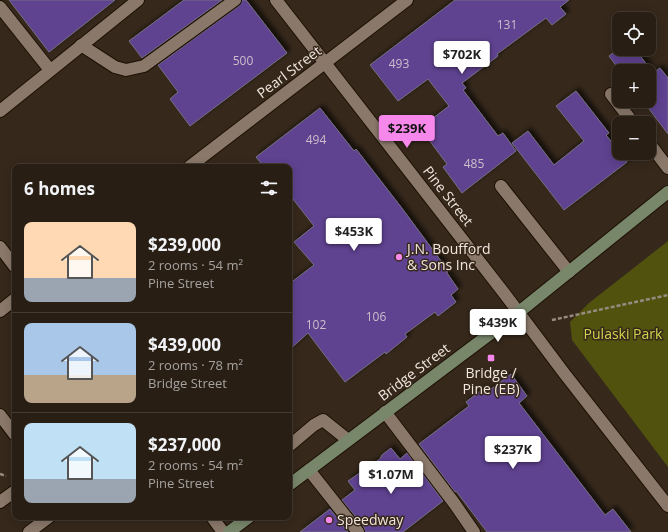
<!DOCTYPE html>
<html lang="en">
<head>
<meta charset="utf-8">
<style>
	body { margin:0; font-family:"Open Sans",sans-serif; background:#30271d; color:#f1f3f6; height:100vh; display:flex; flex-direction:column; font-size:15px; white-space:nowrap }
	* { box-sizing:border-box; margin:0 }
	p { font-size:13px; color:#a5a2a0 }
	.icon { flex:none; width:22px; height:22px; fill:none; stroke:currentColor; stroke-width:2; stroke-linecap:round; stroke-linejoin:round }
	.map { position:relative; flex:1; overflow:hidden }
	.details { position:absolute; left:12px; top:164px; width:280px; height:356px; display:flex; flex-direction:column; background:#281e14; border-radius:8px; box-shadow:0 2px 10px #0003,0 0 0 1px #443c34 }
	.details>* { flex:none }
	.controls { position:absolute; left:612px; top:12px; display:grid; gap:8px }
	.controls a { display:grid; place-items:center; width:44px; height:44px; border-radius:8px; background:#281e14; box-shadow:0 2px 10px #0003,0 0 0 1px #443c34; font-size:20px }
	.price { position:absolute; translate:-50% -34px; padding:0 9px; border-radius:4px; background:#fff; color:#222; font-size:13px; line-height:26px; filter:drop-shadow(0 1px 2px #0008) }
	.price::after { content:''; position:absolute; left:50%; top:24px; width:12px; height:9px; margin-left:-6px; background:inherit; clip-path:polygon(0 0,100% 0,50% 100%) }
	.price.on { background:#f788eb; color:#111 }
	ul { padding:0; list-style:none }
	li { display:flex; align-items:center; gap:12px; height:100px; padding:0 12px }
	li+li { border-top:1px solid #443c34 }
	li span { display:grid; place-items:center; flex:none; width:112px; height:80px; border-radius:8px; color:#555 }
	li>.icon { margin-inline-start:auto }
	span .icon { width:48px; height:48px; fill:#fffc; stroke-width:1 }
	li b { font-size:17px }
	h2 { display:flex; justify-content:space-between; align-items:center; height:48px; padding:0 12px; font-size:17px }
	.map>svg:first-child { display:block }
</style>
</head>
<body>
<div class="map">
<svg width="668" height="532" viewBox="0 0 668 532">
	<defs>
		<filter id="shadow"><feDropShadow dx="3.5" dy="-3.5" stdDeviation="2" flood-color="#0009"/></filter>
	</defs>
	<rect width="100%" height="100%" fill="#36281b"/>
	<polygon fill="#50520e" points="668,241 668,467 572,340 570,322 589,303"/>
	<g fill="#5f4290" stroke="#746f83" filter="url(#shadow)">
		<polygon points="9,0 115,0 49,52"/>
		<polygon points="184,0 222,0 142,58 129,41"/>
		<polygon points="242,0 246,0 287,53 190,126 170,99 178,92 158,65 239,6"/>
		<polygon points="455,0 569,0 560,7 566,14 552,25 546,18 497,54 498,56 462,83 466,88 463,90 498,136 503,133 516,151 462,193 443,167 447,164 420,128 449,106 428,79 398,101 370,65"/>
		<polygon points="618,49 635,49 653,73 660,68 668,78 668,134 643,101 649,101 649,71 620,71 609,56"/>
		<polygon points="576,91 609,133 606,135 627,162 564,210 512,143 528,131 554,165 584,141 556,106"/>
		<polygon points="320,108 354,151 356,149 401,207 447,269 447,273 458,289 451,295 456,302 438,316 435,312 405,334 407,337 386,354 385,352 345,382 308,333 289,350 289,284 314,265 294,242 314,226 289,194 289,167 264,167 256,157"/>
		<polygon points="511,374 527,396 519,403 605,515 613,509 631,532 487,532 456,491 455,492 419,444 469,406 466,402 483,389 486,393"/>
		<polygon points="391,448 400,459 407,453 443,501 403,532 365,532 364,527 342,500 355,490 348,481 380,459 382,455"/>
		<polygon points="330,509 348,532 300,532"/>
	</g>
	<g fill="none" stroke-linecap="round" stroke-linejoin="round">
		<g stroke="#1d1005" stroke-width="14">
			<g id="service">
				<polyline points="0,7 50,70"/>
				<polyline points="81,45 115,67 126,70 144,66 235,0"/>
				<polyline points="611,94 633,123"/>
				<polyline points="0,111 138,0"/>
				<polyline points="649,143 668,168"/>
				<polyline points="501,186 569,272"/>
				<polyline points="385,412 454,503 474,532"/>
				<polyline points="0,415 15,435"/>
				<polyline points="289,446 314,425 323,420 348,440"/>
				<polyline points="309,470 358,532"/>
				<polyline points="0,502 15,491"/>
				<polyline points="29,532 49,517"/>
			</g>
		</g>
		<g stroke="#1d1005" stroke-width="14">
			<g id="minor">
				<polyline points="276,0 504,293 564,373 668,506"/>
				<polyline points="189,167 407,0"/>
				<polyline points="0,247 15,267"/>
				<polyline points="0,311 15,299"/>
				<polyline points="212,517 223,532"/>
			</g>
		</g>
		<g stroke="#1d1005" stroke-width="14">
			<g id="secondary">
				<polyline points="289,485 519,312 668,192"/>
				<polyline points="229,532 249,517"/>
			</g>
		</g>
		<g stroke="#978b81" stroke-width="2.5" stroke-dasharray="4 2" stroke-linecap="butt">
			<polyline points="552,320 668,295"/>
			<polyline points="0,474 6,476"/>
		</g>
		<use href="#service" stroke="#8a786a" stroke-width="12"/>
		<use href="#minor" stroke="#8a786a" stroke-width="12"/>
		<use href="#secondary" stroke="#78866a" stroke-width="12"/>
	</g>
	<g fill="#f788eb" stroke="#36281b" stroke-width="1.5">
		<circle cx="399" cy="257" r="4"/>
		<rect x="487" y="354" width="8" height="8" rx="2"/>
		<circle cx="329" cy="520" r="4"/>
	</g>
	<g text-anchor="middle" stroke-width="3" stroke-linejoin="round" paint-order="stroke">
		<g font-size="12" fill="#ccbecb">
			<text x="507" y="29">131</text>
			<text x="243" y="65">500</text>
			<text x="399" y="68">493</text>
			<text x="316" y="144">494</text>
			<text x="474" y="168">485</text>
			<text x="376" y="321">106</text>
			<text x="316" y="329">102</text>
		</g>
		<g font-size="14" fill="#f1e7df" stroke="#36281b">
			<text transform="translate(289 72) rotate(-37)" y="5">Pearl Street</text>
			<text transform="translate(448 196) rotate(52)" y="5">Pine Street</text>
			<text transform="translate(414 372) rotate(-37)" y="5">Bridge Street</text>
		</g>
		<g font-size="14" fill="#f1e7df" stroke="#36281b" text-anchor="start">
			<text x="407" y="254">J.N. Boufford<tspan x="407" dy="16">&amp; Sons Inc</tspan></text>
			<text x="491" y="378" text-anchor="middle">Bridge /<tspan x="491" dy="16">Pine (EB)</tspan></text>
			<text x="337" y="525">Speedway</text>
		</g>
		<g font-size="14" fill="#d2d54e" stroke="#36281b">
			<text x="623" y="339">Pulaski Park</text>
		</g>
	</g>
</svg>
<div class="controls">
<a><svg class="icon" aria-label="locate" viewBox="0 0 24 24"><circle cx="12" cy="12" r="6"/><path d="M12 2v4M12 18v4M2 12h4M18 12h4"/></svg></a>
<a>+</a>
<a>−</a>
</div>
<b class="price" style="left:462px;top:75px">$702K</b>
<b class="price on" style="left:407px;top:149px">$239K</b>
<b class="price" style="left:354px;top:252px">$453K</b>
<b class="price" style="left:498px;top:343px">$439K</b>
<b class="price" style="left:513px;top:470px">$237K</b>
<b class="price" style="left:391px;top:495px">$1.07M</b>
<section class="details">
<h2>6 homes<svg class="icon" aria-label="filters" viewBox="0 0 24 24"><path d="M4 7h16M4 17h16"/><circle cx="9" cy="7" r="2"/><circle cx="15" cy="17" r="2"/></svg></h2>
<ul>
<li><span style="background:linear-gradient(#ffd9b3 70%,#9aa5b1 0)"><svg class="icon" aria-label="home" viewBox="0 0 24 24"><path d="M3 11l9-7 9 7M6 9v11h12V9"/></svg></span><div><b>$239,000</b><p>2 rooms · 54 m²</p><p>Pine Street</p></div></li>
<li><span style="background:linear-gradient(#a9c7e8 65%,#b9a48a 0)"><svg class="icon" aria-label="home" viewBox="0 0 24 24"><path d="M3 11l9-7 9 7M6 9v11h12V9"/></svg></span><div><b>$439,000</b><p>2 rooms · 78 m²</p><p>Bridge Street</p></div></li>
<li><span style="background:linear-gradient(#bfe0f5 70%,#9aa5b1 0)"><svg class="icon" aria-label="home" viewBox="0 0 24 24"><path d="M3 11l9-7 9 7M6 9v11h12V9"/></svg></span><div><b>$237,000</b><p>2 rooms · 54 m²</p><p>Pine Street</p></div></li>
</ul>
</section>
</div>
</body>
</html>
